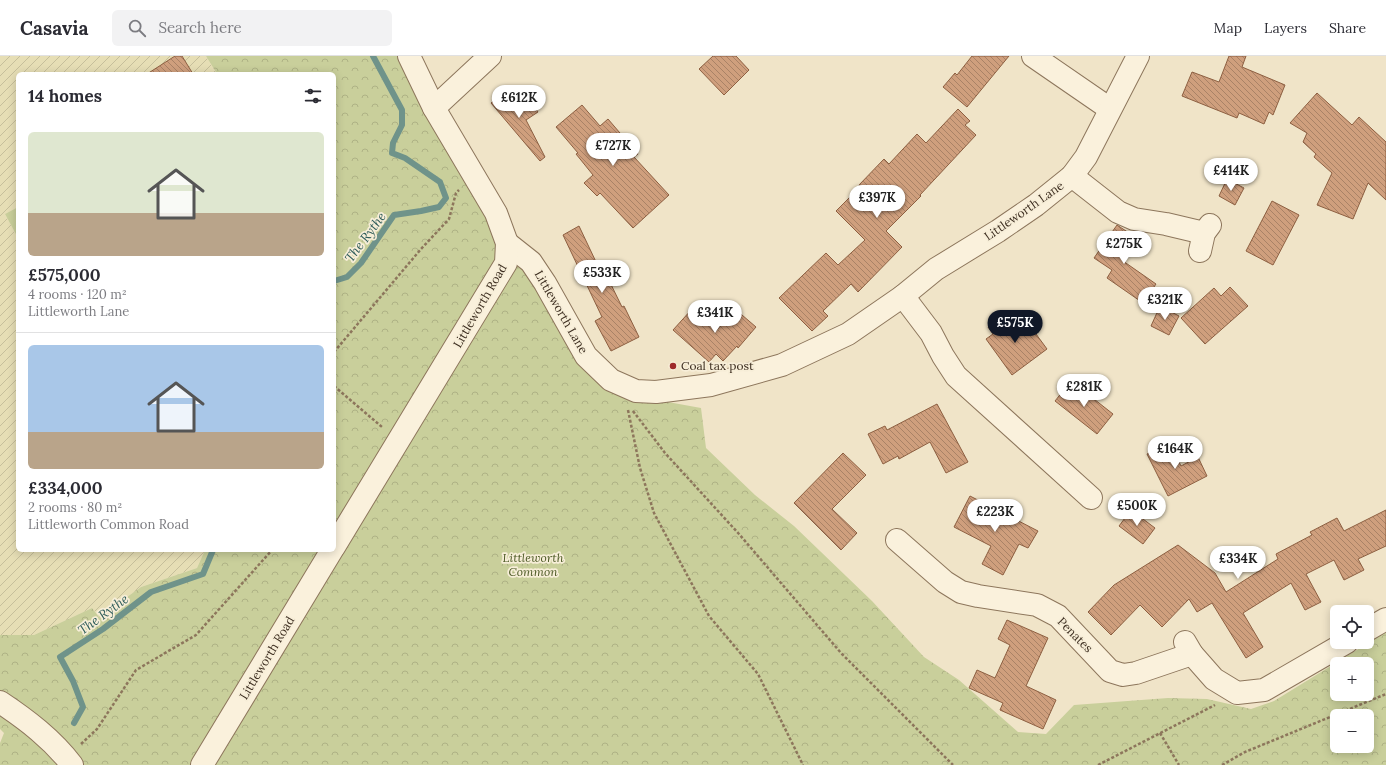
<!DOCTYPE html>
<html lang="en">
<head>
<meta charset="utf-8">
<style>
	body { margin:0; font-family:Lora,serif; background:#f2f2f3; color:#2b2b33; height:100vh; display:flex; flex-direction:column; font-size:15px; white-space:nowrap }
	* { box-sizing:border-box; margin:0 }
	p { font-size:13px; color:#7c7c81 }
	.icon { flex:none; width:22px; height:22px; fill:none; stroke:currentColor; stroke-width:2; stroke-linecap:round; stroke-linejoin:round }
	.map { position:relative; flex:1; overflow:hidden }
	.drawer { position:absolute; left:16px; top:16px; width:320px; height:480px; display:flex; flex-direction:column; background:#fff; border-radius:6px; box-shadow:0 2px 10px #0003 }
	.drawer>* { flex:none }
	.controls { position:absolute; left:1330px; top:549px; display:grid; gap:8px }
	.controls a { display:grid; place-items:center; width:44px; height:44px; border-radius:6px; background:#fff; box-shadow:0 2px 10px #0003; font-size:20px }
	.price { position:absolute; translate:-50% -34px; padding:0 9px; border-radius:14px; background:#fff; color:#222; font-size:13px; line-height:26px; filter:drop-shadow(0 1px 2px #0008) }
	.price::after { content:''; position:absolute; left:50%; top:24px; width:12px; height:9px; margin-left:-6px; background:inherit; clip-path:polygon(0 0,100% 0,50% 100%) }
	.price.current { background:#111827; color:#fff }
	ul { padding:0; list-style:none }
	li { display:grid; align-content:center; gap:8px; height:212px; padding:0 12px }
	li+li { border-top:1px solid #e1e1e2 }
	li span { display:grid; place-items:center; height:124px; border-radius:6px; color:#555 }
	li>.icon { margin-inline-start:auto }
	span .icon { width:72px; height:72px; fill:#fffc; stroke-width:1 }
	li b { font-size:17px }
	h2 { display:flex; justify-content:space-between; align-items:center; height:48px; padding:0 12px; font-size:17px }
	header { display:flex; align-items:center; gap:24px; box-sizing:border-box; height:56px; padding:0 20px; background:#fff; border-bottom:1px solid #e1e1e2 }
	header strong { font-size:19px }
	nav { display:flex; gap:22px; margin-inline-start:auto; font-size:14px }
	.search { width:280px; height:36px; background:#f2f2f3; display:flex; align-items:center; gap:10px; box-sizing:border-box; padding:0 14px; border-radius:6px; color:#7c7c81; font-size:15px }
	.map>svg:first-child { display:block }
</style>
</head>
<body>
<header>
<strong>Casavia</strong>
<div class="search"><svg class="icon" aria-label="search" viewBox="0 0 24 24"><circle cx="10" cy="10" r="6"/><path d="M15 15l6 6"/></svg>Search here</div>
<nav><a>Map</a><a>Layers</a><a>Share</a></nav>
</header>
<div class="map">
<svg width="1386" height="709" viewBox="0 0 1386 709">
	<defs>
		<pattern id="farmland-furrows" width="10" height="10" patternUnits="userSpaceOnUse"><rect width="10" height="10" fill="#e6deb5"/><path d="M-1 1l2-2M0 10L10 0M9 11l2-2" fill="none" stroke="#c6bf9b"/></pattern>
		<pattern id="forest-crowns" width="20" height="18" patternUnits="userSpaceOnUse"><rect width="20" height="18" fill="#c9cf9b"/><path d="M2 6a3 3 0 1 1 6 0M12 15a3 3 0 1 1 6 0" fill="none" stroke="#aeb285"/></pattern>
		<pattern id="building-back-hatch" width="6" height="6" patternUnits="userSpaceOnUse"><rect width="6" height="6" fill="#cf9f7d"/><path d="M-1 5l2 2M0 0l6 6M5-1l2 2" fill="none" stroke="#a98266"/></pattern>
	</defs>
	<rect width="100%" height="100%" fill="#f0e4c8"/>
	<polygon fill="url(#farmland-furrows)" points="0,0 206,0 217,18 18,18 18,151 5,158 18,182 18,494 205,494 197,512 141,531 99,561 92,552 34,579 0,579"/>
	<polygon fill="#c9cf9b" points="18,151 18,182 5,158"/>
	<path fill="url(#forest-crowns)" fill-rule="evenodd" d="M 206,0 L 408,0 L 586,300 L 657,344 L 701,352 L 706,392 L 755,439 L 794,470 L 872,545 L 924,601 L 959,624 L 1018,676 L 1046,678 L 1074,649 L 1168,642 L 1207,643 L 1251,653 L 1274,645 L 1386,576 L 1386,709 L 0,709 L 0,687 L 4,677 L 0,673 L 0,579 L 34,579 L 92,552 L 99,561 L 141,531 L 197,512 L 205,494 L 334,494 L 334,18 L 217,18 ZM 1337,608 L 1367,608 L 1367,638 L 1337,638 ZM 1337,660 L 1367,660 L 1367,690 L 1337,690 Z"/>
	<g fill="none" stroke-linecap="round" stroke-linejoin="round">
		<g stroke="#6f938a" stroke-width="6">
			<polyline points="334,225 347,221 361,207 394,159 421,155 439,151 446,142 440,126 405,102 392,97 393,87 402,69 402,54 373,0"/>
			<polyline points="74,667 83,651 73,625 60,601 103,573 151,536 203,518 213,494"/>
		</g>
	</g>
	<g fill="url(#building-back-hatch)" stroke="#8d5f41">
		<polygon points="175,0 182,0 193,18 147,18"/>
		<polygon points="713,0 736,0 749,14 724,39 699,13"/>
		<polygon points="972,0 1009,0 967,51 943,31 955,17 957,19"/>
		<polygon points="1229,0 1246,0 1242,11 1285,29 1273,59 1269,56 1264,68 1239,57 1237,62 1182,40 1192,16 1219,26"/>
		<polygon points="508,33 520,48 527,42 538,56 526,64 545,101 540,105 491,47"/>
		<polygon points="1317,37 1352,69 1359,61 1386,86 1386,144 1368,127 1353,163 1317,149 1332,117 1314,101 1316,98 1303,86 1307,77 1290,67"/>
		<polygon points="582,49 600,70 608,63 638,98 634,101 669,139 633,172 600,137 597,140 584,127 593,119 576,98 578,97 556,71"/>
		<polygon points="958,53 970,65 965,69 976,79 920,139 921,140 886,175 902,191 858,236 851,228 823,255 828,260 812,275 779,242 826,197 838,209 865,184 836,155 860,131 859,129 884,103 889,108 917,78 926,87"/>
		<polygon points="1227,123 1244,132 1235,149 1219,140"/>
		<polygon points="1272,145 1299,159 1273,209 1246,195"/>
		<polygon points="1117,169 1138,183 1123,205 1156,228 1143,247 1107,222 1112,214 1094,202"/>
		<polygon points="579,170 597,208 600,206 622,251 624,250 639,281 611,295 595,265 602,261 563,179"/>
		<polygon points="1230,231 1248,250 1205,288 1181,262 1214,232 1221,240"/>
		<polygon points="1160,250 1179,260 1169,279 1151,270"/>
		<polygon points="692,253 716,275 735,253 756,271 738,292 737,290 723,305 716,298 709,306 673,274"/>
		<polygon points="1002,261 1011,273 1025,263 1047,293 1012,319 986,283 993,278 988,271"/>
		<polygon points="1071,325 1113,358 1097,378 1055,345"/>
		<polygon points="937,348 968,406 946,417 930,386 899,403 898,400 883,408 868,378 885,370 887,374"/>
		<polygon points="1169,387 1181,410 1198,401 1207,420 1168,440 1147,398"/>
		<polygon points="843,397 866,419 832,453 857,477 841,494 794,447"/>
		<polygon points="970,440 1038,475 1028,492 1019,488 1003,519 982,508 991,490 954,471"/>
		<polygon points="1131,454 1155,472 1143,488 1119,470"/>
		<polygon points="1386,454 1386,490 1358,503 1364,514 1344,524 1334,504 1306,518 1321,546 1305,554 1291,527 1243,557 1263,591 1246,602 1212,547 1197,556 1189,543 1162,571 1140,549 1111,579 1088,556 1114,529 1178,489 1215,517 1226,536 1278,503 1276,498 1312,479 1310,476 1337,462 1344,475"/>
		<polygon points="1007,564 1048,582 1026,630 1056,644 1043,673 1000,654 1003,647 969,632 977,614 995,622 1010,589 998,583"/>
	</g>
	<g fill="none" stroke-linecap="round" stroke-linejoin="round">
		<g stroke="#8d765c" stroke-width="24">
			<g id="minor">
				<polyline points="1033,0 1110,53"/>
				<polyline points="434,52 490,0"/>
				<polyline points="1072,120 1118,156 1134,163 1166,168 1204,177"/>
				<polyline points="507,187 531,206 545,227 586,300 611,324 636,335 656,336 711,329 782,309 848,278 903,240 936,213 998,175 1036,149 1072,120 1086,101 1138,0"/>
				<polyline points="1200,195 1204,177 1210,169"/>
				<polyline points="903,240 931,277 943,300 956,320 1091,442"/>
				<polyline points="897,484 945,526 961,536 978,540 1037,549 1058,560 1110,615 1123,619 1136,617 1192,598"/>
				<polyline points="334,491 506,207 507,187 496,157 434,52 409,0"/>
				<polyline points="1367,574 1386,563"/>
				<polyline points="1185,586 1192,598 1214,623 1237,637 1264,634 1347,586"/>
				<path d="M 0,646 C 27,664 52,683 72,709"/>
				<polyline points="202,709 332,494"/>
			</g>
		</g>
		<g stroke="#8d765c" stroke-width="2.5" stroke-dasharray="3 2" stroke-linecap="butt">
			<polyline points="334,296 421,193 449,163 456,137 459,134"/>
			<polyline points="334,330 382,371"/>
			<polyline points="628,354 640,412 654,457 709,560 758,618 803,709"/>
			<polyline points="633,355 665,397 739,478 841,597 953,709"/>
			<polyline points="1160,677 1179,709"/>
			<polyline points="81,688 97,673 136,614 196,579 272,494"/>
			<polyline points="1098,709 1215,649"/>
			<polyline points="1222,709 1245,696 1386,638"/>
		</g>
		<use href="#minor" stroke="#faf1dc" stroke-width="22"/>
	</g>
	<circle fill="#9e2a2b" stroke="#f7eed8" stroke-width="1.5" cx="673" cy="310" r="4"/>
	<g text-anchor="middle" stroke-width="3.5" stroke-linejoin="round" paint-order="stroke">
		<g font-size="12" fill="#3d2e20" stroke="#f7eed8">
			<text transform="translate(1024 155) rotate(-35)" y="4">Littleworth Lane</text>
			<text transform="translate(480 250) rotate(-60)" y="4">Littleworth Road</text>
			<text transform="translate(561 256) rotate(60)" y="4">Littleworth Lane</text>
			<text transform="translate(1075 579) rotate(45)" y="4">Penates</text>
			<text transform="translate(267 602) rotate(-59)" y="4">Littleworth Road</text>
		</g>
		<g font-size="12" fill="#3d2e20" stroke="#f7eed8" text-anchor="start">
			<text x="681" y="314">Coal tax post</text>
		</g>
		<g font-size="12" font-style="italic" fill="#4d5a26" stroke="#f7eed8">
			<text x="533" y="506">Littleworth<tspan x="533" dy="14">Common</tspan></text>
		</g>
		<g font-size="13" font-style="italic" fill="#2f5d5a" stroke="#f7eed8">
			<text transform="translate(365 181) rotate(-53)" y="5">The Rythe</text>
			<text transform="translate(103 558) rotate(-36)" y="5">The Rythe</text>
		</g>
	</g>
</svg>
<div class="controls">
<a><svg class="icon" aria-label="locate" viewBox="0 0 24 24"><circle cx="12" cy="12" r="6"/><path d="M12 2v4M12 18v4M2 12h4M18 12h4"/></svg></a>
<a>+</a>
<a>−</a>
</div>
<b class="price" style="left:519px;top:63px">£612K</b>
<b class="price" style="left:613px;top:111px">£727K</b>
<b class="price" style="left:1231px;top:136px">£414K</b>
<b class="price" style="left:877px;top:163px">£397K</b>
<b class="price" style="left:1124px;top:209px">£275K</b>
<b class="price" style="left:602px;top:238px">£533K</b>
<b class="price" style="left:1165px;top:265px">£321K</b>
<b class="price" style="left:715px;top:278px">£341K</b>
<b class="price current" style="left:1015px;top:288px">£575K</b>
<b class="price" style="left:1084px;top:352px">£281K</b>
<b class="price" style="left:1175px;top:414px">£164K</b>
<b class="price" style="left:1137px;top:471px">£500K</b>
<b class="price" style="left:995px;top:477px">£223K</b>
<b class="price" style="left:1238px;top:524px">£334K</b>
<section class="drawer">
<h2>14 homes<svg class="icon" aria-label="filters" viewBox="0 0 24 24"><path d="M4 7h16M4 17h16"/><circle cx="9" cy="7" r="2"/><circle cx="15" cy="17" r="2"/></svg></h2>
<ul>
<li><span style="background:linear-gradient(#dfe7d0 65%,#b9a48a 0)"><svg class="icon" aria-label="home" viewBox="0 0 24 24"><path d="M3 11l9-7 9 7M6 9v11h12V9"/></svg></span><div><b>£575,000</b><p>4 rooms · 120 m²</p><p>Littleworth Lane</p></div></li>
<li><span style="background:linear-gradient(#a9c7e8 70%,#b9a48a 0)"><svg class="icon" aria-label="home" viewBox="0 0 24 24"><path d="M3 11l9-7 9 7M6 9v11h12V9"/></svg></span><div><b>£334,000</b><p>2 rooms · 80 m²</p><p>Littleworth Common Road</p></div></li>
</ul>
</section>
</div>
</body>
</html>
